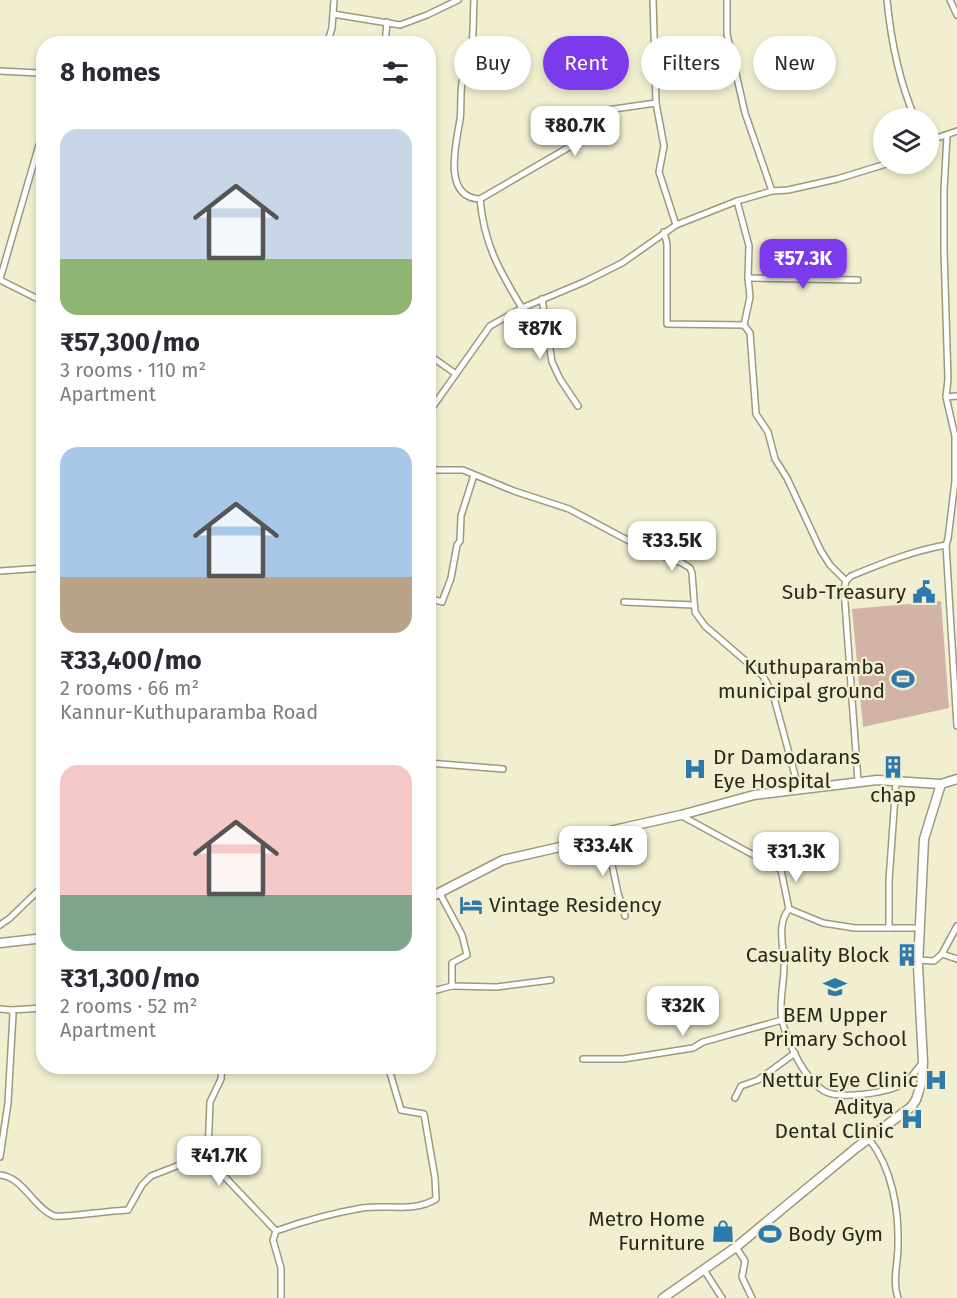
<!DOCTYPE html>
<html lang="en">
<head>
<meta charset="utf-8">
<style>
	body { margin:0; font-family:"Fira Sans",sans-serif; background:#f7f7f7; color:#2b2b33; height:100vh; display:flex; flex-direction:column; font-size:22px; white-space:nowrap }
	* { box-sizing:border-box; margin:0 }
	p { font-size:20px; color:#7c7c81 }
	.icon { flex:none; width:33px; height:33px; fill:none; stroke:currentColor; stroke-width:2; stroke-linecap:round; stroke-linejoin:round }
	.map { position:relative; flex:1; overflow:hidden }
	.drawer { position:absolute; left:36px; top:36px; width:400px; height:1038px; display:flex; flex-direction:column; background:#fff; border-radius:24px; box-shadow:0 3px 9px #0003 }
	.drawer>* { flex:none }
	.guide { position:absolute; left:454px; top:36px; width:412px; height:54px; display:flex; gap:12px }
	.buttons { position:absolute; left:873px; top:108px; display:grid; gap:12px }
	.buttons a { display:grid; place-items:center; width:66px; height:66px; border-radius:50%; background:#fff; box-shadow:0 3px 9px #0003; font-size:30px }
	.price { position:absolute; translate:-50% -51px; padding:0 14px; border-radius:12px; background:#fff; color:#222; font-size:20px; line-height:39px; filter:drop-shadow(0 2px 3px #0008) }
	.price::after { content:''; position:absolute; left:50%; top:36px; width:18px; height:14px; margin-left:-9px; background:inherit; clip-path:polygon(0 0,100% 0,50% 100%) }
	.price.current { background:#7c3aed; color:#fff }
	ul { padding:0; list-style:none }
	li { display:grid; align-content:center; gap:12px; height:318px; padding:0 24px }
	li span { display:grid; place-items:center; height:186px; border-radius:18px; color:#555 }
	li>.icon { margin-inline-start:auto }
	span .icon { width:108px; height:108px; fill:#fffc; stroke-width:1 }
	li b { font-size:26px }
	h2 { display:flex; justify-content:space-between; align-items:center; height:72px; padding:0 24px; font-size:26px }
	.pill { padding:0 21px; border-radius:27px; background:#fff; box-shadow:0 3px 9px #0003; font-size:21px; line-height:54px }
	.pill.current { background:#7c3aed; color:#fff }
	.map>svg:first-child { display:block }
</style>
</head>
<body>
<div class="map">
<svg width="957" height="1298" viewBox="0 0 957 1298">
	<rect width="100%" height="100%" fill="#f2efd1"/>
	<polygon fill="#d2b4a6" points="941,601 949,708 863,727 852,609"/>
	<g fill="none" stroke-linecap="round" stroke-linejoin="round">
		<g stroke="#9c997e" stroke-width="8">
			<g id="minor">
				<path d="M 474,0 C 473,17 474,35 471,52 C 470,60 467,66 464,74 C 459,87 462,106 460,120 C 456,143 442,198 480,199 C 484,244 499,270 522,308"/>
				<polyline points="653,0 656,103 664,146 659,172 676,225"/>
				<polyline points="727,0 727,34 745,113 772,191"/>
				<path d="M 887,0 C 891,41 899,81 915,118"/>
				<polyline points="950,0 957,15"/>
				<polyline points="333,14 400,25 427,15 458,0"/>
				<polyline points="327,44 332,28 334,0"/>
				<polyline points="385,44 387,22"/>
				<polyline points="0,71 38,73 44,66"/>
				<polyline points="928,141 957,131"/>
				<polyline points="480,199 571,146 582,117 607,110 656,103"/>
				<polyline points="737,201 749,246 748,278 750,297 744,325 750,333 756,414 768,432 775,459 787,478 821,551 830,565 846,581"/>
				<polyline points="664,232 667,244 667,324 744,325"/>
				<polyline points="748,278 858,280"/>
				<polyline points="0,279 39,145"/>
				<polyline points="0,280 44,302"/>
				<polyline points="542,299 552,362 560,379 578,406"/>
				<polyline points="429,355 456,374"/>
				<polyline points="946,397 957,396"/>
				<polyline points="429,412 490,326 522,308 584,282 622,263 676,225 737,201 772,191 788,190 837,179 886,164"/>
				<polyline points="429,470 463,470 514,491 569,509 648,551 682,563 690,568 692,573 695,612 705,626 763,676 773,694 799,790"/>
				<polyline points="946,545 957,726"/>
				<polyline points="0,571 44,568"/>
				<polyline points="429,598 442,602 451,578 457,545 460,541 461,516 474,475"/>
				<polyline points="624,602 694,605"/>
				<polyline points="429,763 503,769"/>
				<path d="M 858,781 L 844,589 L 846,581 L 851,576 C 883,563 912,551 946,545 L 948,539 L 955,481 L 955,436 L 946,397 L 948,379 L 944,250 L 944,190 L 947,135"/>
				<polyline points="682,816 781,870 789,909 823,923 855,928 919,928"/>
				<polyline points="605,832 618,893 625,916"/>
				<path d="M 789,909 C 777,923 783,945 784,962 C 785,980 778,1005 782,1021 C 788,1043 804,1079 824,1091 C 840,1100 889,1093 904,1083 C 911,1079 917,1069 922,1063"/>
				<polyline points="0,925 10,918 44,885"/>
				<polyline points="889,928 889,881 896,782"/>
				<polyline points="942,954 957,926"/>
				<polyline points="918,960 934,961 942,954 957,959"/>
				<polyline points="452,986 497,987 551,980"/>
				<polyline points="429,992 452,986 452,963 467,955 462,935 439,892"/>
				<polyline points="0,1009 11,1010 13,1014 8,1103 0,1157"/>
				<polyline points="11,1010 44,1008"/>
				<polyline points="583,1059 623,1059 693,1048 703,1042 782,1020"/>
				<polyline points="222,1066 221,1079 210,1102 208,1154 223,1175 276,1231 273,1240 281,1268 281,1298"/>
				<polyline points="735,1098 741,1086 758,1080 795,1053"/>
				<path d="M 869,1139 C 892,1168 899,1209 898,1246 C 898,1264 892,1281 898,1298"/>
				<path d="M 0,1175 C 23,1177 33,1207 54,1216 C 61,1218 116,1210 128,1210 L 142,1185 L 151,1176 L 208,1154"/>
				<path d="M 276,1231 C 304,1221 333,1213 362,1208 C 388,1204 413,1213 436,1199 L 435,1178 L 424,1114 L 401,1110 L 388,1066"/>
				<polyline points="736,1247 745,1261 742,1277 752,1298"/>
				<polyline points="704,1270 722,1298"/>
			</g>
		</g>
		<g stroke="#9c997e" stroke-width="11">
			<g id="primary">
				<polyline points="429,898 503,860 560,847 605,832 681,815 754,795 877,780 941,784"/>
				<polyline points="0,943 44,938"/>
				<polyline points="663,1298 736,1247 856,1148 911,1107 916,1100 922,1081 923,1062 918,966 924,839 941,784 957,779"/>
			</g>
		</g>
		<use href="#minor" stroke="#fff" stroke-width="5"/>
		<use href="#primary" stroke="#fff" stroke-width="8"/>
	</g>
	<defs>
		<g id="civic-bare" transform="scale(1.8)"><path d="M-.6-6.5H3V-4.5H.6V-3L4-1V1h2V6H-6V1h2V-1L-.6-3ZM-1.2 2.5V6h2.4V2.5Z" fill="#2e79ac" stroke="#f2efd1" stroke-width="2.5" paint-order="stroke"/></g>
		<g id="stadium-bare" transform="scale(1.8)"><path d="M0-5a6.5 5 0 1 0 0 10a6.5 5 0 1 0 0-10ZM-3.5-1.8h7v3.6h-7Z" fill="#2e79ac" stroke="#f2efd1" stroke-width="2.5" paint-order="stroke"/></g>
		<g id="building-bare" transform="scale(1.8)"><path d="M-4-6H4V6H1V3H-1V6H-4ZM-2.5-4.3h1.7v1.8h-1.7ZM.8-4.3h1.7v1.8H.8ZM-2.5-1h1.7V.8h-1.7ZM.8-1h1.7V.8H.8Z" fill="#2e79ac" stroke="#f2efd1" stroke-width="2.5" paint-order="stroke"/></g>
		<g id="hospital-bare" transform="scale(1.8)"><path d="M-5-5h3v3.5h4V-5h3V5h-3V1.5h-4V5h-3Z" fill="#2e79ac" stroke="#f2efd1" stroke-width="2.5" paint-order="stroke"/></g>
		<g id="hotel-bare" transform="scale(1.8)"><path d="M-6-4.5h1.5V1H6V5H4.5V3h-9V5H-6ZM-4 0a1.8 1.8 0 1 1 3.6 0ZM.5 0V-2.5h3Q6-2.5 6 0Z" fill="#2e79ac" stroke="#f2efd1" stroke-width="2.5" paint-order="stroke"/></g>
		<g id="school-bare" transform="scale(1.8)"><path d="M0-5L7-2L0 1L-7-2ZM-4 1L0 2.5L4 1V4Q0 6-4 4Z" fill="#2e79ac" stroke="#f2efd1" stroke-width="2.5" paint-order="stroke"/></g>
		<g id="shop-bare" transform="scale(1.8)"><path d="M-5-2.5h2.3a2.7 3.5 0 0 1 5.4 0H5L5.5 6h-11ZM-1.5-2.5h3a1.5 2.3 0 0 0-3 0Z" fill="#2e79ac" stroke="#f2efd1" stroke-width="2.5" paint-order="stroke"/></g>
	</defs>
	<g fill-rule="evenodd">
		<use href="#civic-bare" x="924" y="592"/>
		<use href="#stadium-bare" x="903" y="679"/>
		<use href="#building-bare" x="893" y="767"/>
		<use href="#hospital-bare" x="695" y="769"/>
		<use href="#hotel-bare" x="471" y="905"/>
		<use href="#building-bare" x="907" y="955"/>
		<use href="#school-bare" x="835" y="987"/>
		<use href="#hospital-bare" x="936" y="1080"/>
		<use href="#hospital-bare" x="912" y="1119"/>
		<use href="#shop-bare" x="723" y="1231"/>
		<use href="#stadium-bare" x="770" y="1234"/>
	</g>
	<g text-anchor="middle" stroke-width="4.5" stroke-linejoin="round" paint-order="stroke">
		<g font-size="21" fill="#2b291e" stroke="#f2efd1" text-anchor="end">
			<text x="906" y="599">Sub-Treasury</text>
			<text x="885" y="674">Kuthuparamba<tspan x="885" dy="24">municipal ground</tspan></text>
			<text x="713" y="764" text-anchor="start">Dr Damodarans<tspan x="713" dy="24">Eye Hospital</tspan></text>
			<text x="893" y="802" text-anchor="middle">chap</text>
			<text x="489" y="912" text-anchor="start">Vintage Residency</text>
			<text x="889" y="962">Casuality Block</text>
			<text x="835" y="1022" text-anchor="middle">BEM Upper<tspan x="835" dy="24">Primary School</tspan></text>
			<text x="918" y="1087">Nettur Eye Clinic</text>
			<text x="894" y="1114">Aditya<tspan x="894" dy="24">Dental Clinic</tspan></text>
			<text x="705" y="1226">Metro Home<tspan x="705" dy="24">Furniture</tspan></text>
			<text x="788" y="1241" text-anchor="start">Body Gym</text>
		</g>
	</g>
</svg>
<div class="buttons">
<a><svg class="icon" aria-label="layers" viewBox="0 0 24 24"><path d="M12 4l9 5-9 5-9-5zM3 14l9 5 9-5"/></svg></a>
</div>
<b class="price" style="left:575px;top:157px">₹80.7K</b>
<b class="price current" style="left:803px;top:290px">₹57.3K</b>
<b class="price" style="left:540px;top:360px">₹87K</b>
<b class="price" style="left:672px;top:572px">₹33.5K</b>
<b class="price" style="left:603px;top:877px">₹33.4K</b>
<b class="price" style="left:796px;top:883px">₹31.3K</b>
<b class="price" style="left:683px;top:1037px">₹32K</b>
<b class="price" style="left:219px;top:1187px">₹41.7K</b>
<div class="guide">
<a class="pill">Buy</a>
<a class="pill current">Rent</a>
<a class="pill">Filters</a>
<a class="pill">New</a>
</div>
<section class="drawer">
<h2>8 homes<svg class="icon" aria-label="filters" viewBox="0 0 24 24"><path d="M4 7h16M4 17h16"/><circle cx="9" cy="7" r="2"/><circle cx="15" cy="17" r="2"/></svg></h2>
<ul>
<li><span style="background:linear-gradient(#c9d6e8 70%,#8fb573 0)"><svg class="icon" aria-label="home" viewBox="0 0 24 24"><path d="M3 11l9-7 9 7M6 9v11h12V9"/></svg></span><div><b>₹57,300/mo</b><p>3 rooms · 110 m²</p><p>Apartment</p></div></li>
<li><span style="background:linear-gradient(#a9c7e8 70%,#b9a48a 0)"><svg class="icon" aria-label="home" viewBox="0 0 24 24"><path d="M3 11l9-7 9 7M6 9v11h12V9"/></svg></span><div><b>₹33,400/mo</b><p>2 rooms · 66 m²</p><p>Kannur-Kuthuparamba Road</p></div></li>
<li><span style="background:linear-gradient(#f6c9c9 70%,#7fa58c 0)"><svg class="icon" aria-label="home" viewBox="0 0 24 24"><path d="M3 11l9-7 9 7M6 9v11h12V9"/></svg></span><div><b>₹31,300/mo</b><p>2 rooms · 52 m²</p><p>Apartment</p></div></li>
</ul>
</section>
</div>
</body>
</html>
